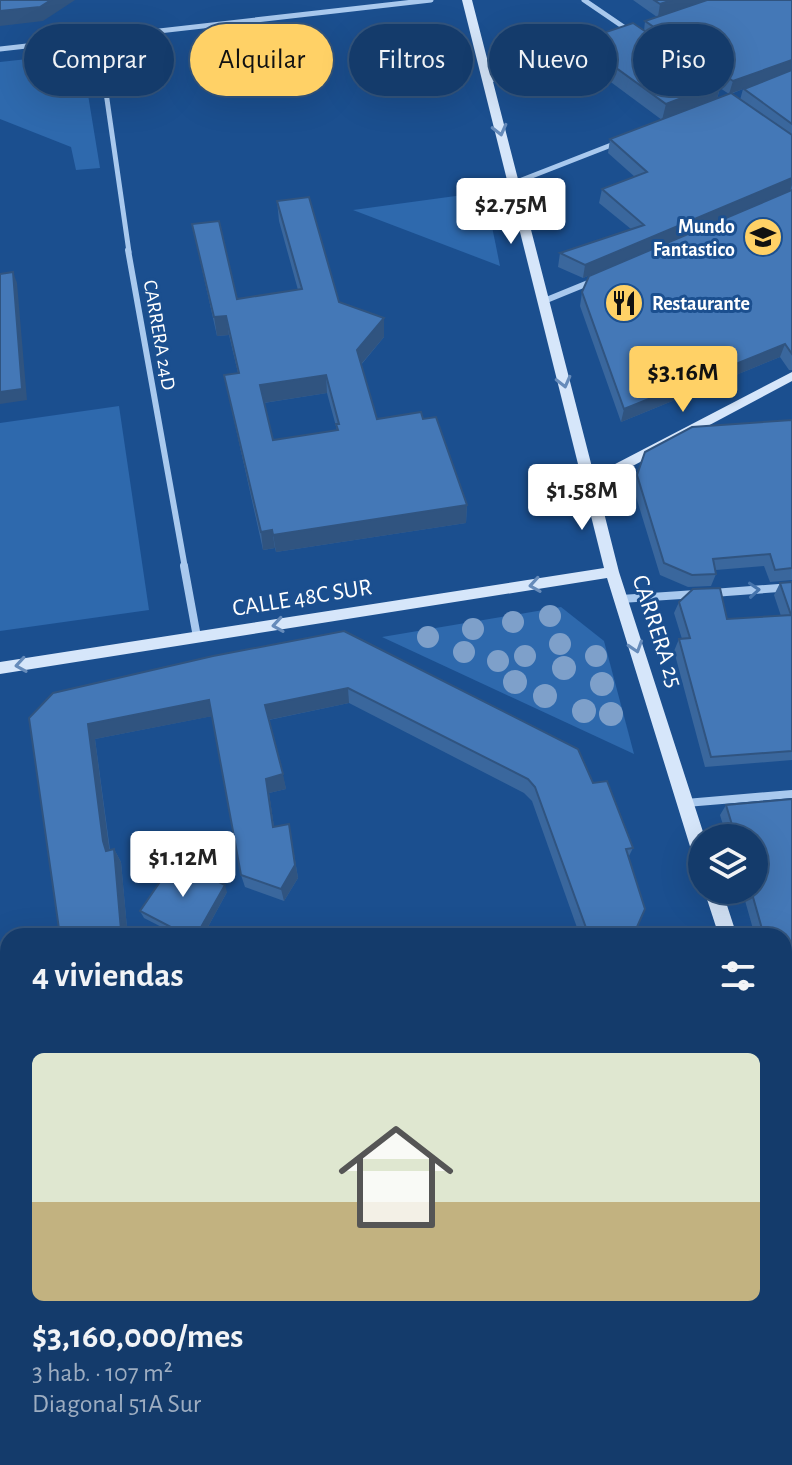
<!DOCTYPE html>
<html lang="es">
<head>
<meta charset="utf-8">
<style>
	body { margin:0; font-family:"Alegreya Sans",sans-serif; background:#214673; color:#f1f3f6; height:100vh; display:flex; flex-direction:column; font-size:30px; white-space:nowrap }
	* { box-sizing:border-box; margin:0 }
	p { font-size:26px; color:#9dadc1 }
	.icon { flex:none; width:44px; height:44px; fill:none; stroke:currentColor; stroke-width:2; stroke-linecap:round; stroke-linejoin:round }
	.map { position:relative; flex:1; overflow:hidden }
	.panel { position:absolute; left:0px; top:928px; width:792px; height:538px; display:flex; flex-direction:column; background:#143b6b; border-radius:24px 24px 0 0; box-shadow:0 8px 32px #0002,0 0 0 2px #33557e }
	.panel>* { flex:none }
	.hud { position:absolute; left:24px; top:24px; width:744px; height:72px; display:flex; gap:16px }
	.fabs { position:absolute; left:688px; top:824px; display:grid; gap:16px }
	.fabs a { display:grid; place-items:center; width:80px; height:80px; border-radius:50%; background:#143b6b; box-shadow:0 8px 32px #0002,0 0 0 2px #33557e; font-size:40px }
	.price { position:absolute; translate:-50% -68px; padding:0 18px; border-radius:8px; background:#fff; color:#222; font-size:26px; line-height:52px; filter:drop-shadow(0 2px 4px #0008) }
	.price::after { content:''; position:absolute; left:50%; top:48px; width:24px; height:18px; margin-left:-12px; background:inherit; clip-path:polygon(0 0,100% 0,50% 100%) }
	.price.on { background:#ffd166; color:#111 }
	ul { padding:0; list-style:none }
	li { display:grid; align-content:center; gap:16px; height:424px; padding:0 32px }
	li span { display:grid; place-items:center; height:248px; border-radius:12px; color:#555 }
	li>.icon { margin-inline-start:auto }
	span .icon { width:144px; height:144px; fill:#fffc; stroke-width:1 }
	li b { font-size:34px }
	h2 { display:flex; justify-content:space-between; align-items:center; height:96px; padding:0 32px; font-size:34px }
	.pill { padding:0 28px; border-radius:36px; background:#143b6b; box-shadow:0 8px 32px #0002,0 0 0 2px #33557e; font-size:28px; line-height:72px }
	.pill.on { background:#ffd166; color:#111 }
	.map>svg:first-child { display:block }
</style>
</head>
<body>
<div class="map">
<svg width="792" height="1465" viewBox="0 0 792 1465">
	<rect width="100%" height="100%" fill="#1b4f8f"/>
	<g fill="#2e69ad">
		<polygon points="64,55 83,64 100,168 76,170 71,147 0,119 0,62"/>
		<polygon points="485,192 500,266 353,210"/>
		<polygon points="119,406 149,610 0,631 0,423"/>
		<polygon points="561,607 604,641 634,754 382,637"/>
	</g>
	<g fill="none" stroke-linecap="round" stroke-linejoin="round">
		<g stroke="#a9c9ee" stroke-width="5">
			<polyline points="584,0 631,32"/>
			<polyline points="98,37 129,252"/>
			<polyline points="0,49 431,0"/>
			<polyline points="488,81 588,47"/>
			<polyline points="514,183 619,142"/>
		</g>
		<g stroke="#a9c9ee" stroke-width="6">
			<polyline points="128,250 185,568"/>
			<polyline points="544,301 593,281"/>
		</g>
		<g stroke="#a9c9ee" stroke-width="8">
			<polyline points="184,566 197,637"/>
			<polyline points="713,593 792,587"/>
			<polyline points="621,599 696,594"/>
			<polyline points="686,803 792,794"/>
		</g>
		<g stroke="#a9c9ee" stroke-width="10">
			<polyline points="784,1063 792,1062"/>
			<polyline points="0,1205 8,1383"/>
			<polyline points="11,1458 12,1465"/>
		</g>
		<g fill="#d6e6fa" fill-rule="evenodd">
			<polygon points="462,0 472,0 594,475 792,372 792,381 597,485 619,572 705,838 702,838 702,864 696,862 693,856 607,578 0,674 0,662 604,568"/>
			<polygon points="704,890 722,890 737,936 719,936"/>
			<polygon points="784,1349 792,1353 792,1465 784,1465 781,1458 784,1458"/>
			<polygon points="671,1458 712,1458 710,1465 669,1465"/>
		</g>
	</g>
	<g fill="#7ea0ca">
		<circle cx="550" cy="616" r="11"/>
		<circle cx="513" cy="622" r="11"/>
		<circle cx="473" cy="629" r="11"/>
		<circle cx="428" cy="637" r="11"/>
		<circle cx="560" cy="644" r="11"/>
		<circle cx="464" cy="652" r="11"/>
		<circle cx="525" cy="656" r="11"/>
		<circle cx="596" cy="656" r="11"/>
		<circle cx="498" cy="661" r="11"/>
		<circle cx="564" cy="668" r="12"/>
		<circle cx="515" cy="682" r="12"/>
		<circle cx="602" cy="684" r="12"/>
		<circle cx="545" cy="696" r="12"/>
		<circle cx="584" cy="711" r="12"/>
		<circle cx="611" cy="714" r="12"/>
	</g>
	<g fill="#3a679d" fill-rule="evenodd">
		<path d="M 633,0 L 792,0 L 792,370 L 789,370 L 780,357 L 621,422 L 580,306 L 582,292 L 790,191 L 583,278 L 558,267 L 560,253 L 631,229 L 599,203 L 602,189 L 635,177 L 608,153 L 610,139 L 662,120 L 577,57 L 579,41 L 644,31 L 645,21 L 657,17 ZM 720,88 L 729,94 L 717,99 ZM 743,89 L 740,100 L 731,94 Z"/>
		<path d="M 277,201 L 339,302 L 384,337 L 361,365 L 377,419 L 423,419 L 467,505 L 466,523 L 276,552 L 275,548 L 263,550 L 224,375 L 238,373 L 229,335 L 217,336 L 192,224 L 237,299 L 298,290 L 279,221 ZM 327,393 L 337,430 L 273,440 L 264,403 Z"/>
		<polygon points="792,420 792,580 770,582 764,566 716,570 716,574 711,586 688,587 660,575 633,487 637,475"/>
		<polygon points="792,582 792,760 705,767 674,651 679,639 682,639 674,613 679,602 727,619 781,616 774,595 780,583"/>
		<polygon points="344,631 593,783 633,848 629,856 633,936 580,936 532,801 524,793 349,703 269,720 286,789 269,793 274,827 289,824 298,878 284,901 245,887 241,875 212,716 95,739 110,850 114,849 121,862 127,928 132,936 60,936 29,718"/>
		<polygon points="792,799 792,1021 784,1022 784,936 755,936 742,890 754,890 754,838 727,838 720,815 726,805"/>
		<polygon points="227,892 203,936 179,936 144,918 140,911"/>
	</g>
	<g fill="#305480">
		<polygon points="51,0 75,0 43,21 0,26 0,11"/>
		<polygon points="672,0 708,0 658,17 660,4"/>
		<polygon points="792,60 792,72 729,94 733,81"/>
		<polygon points="721,83 717,99 662,120 666,104"/>
		<polygon points="792,178 792,185 790,191 583,278 585,265"/>
		<polygon points="13,272 17,283 27,400 0,404 0,392"/>
		<polygon points="226,316 229,335 217,336 214,317"/>
		<polygon points="384,318 384,337 357,369 357,350"/>
		<polygon points="785,344 780,357 621,422 624,409"/>
		<polygon points="326,375 327,393 263,403 260,385"/>
		<polygon points="467,505 466,523 276,552 273,535"/>
		<polygon points="272,530 275,548 263,550 261,532"/>
		<polygon points="348,688 349,703 268,720 265,705"/>
		<polygon points="209,700 213,716 95,739 110,854 106,851 103,841 88,724"/>
		<polygon points="283,774 286,789 269,793 276,840 266,779"/>
		<polygon points="289,824 298,878 284,901 281,889"/>
		<polygon points="114,849 121,862 127,928 132,936 124,936 121,930"/>
		<polygon points="225,885 227,892 203,936 196,936"/>
	</g>
	<g fill="#4478b7" stroke="#305480" stroke-width="2" fill-rule="evenodd">
		<polygon points="0,0 51,0 40,7 0,11"/>
		<polygon points="654,0 672,0 660,4"/>
		<polygon points="707,0 792,0 792,60 733,81 645,21"/>
		<polygon points="633,23 721,83 666,104 579,41"/>
		<polygon points="792,70 792,124 744,89"/>
		<polygon points="731,93 792,135 792,178 585,265 560,253 644,225 602,189 647,172 610,139"/>
		<polygon points="792,190 792,354 785,344 624,409 582,292 589,276"/>
		<path d="M 309,197 L 339,302 L 384,318 L 357,350 L 377,419 L 421,412 L 423,419 L 436,417 L 467,505 L 273,535 L 272,530 L 261,532 L 224,375 L 239,373 L 226,316 L 214,317 L 192,224 L 219,221 L 237,299 L 302,289 L 277,201 ZM 326,375 L 339,424 L 336,424 L 338,430 L 273,440 L 260,385 Z"/>
		<polygon points="13,272 22,389 0,392 0,274"/>
		<polygon points="792,420 792,568 775,570 770,554 713,559 716,574 692,575 664,563 637,475 645,452 692,427"/>
		<polygon points="792,582 792,751 711,757 679,639 690,638 679,602 693,589 720,588 727,619 791,615 780,583"/>
		<polygon points="344,631 578,749 593,783 607,781 633,848 626,849 645,909 633,936 589,936 535,787 528,779 348,688 265,705 283,774 266,779 273,827 289,824 295,865 281,889 241,875 209,700 88,724 103,841 106,851 114,849 121,930 125,924 126,936 60,936 29,718 53,693 213,656"/>
		<polygon points="792,799 792,1015 787,1015 784,1005 784,936 764,936 751,890 754,890 754,838 736,838 726,805"/>
		<polygon points="175,860 225,885 196,936 188,936 140,911"/>
		<polygon points="73,1458 295,1458 271,1465 74,1465"/>
	</g>
	<defs><path id="oneway-chevron" d="M-2-3.5L2.5 0L-2 3.5" fill="none" stroke-width="1.6" stroke-linecap="round" stroke-linejoin="round" transform="scale(2)"/></defs>
	<g stroke="#668bba">
		<use href="#oneway-chevron" transform="translate(500 130) rotate(76)"/>
		<use href="#oneway-chevron" transform="translate(564 382) rotate(76)"/>
		<use href="#oneway-chevron" transform="translate(535 585) rotate(171)"/>
		<use href="#oneway-chevron" transform="translate(278 625) rotate(171)"/>
		<use href="#oneway-chevron" transform="translate(636 647) rotate(72)"/>
		<use href="#oneway-chevron" transform="translate(21 665) rotate(171)"/>
	</g>
	<use stroke="#4674ac" href="#oneway-chevron" transform="translate(754 590) rotate(-4)"/>
	<defs>
		<g id="school-disc" transform="scale(2)"><circle r="9.5" fill="#ffd166" stroke="#1b4f8f"/><path d="M0-5L7-2L0 1L-7-2ZM-4 1L0 2.5L4 1V4Q0 6-4 4Z" fill="#111"/></g>
		<g id="restaurant-disc" transform="scale(2)"><circle r="9.5" fill="#ffd166" stroke="#1b4f8f"/><path d="M-5-6h1v4h1v-4h1v4h1v-4h1v5L-1.5 .5V6h-2V.5L-5-1ZM5-6V6H3V1.5H1.5Q1.5-4 5-6Z" fill="#111"/></g>
	</defs>
	<g fill-rule="evenodd">
		<use href="#school-disc" x="763" y="237"/>
		<use href="#restaurant-disc" x="624" y="303"/>
	</g>
	<g text-anchor="middle" stroke-width="6" stroke-linejoin="round" paint-order="stroke">
		<g font-size="20" font-weight="bold" fill="#fff" stroke="#1b4f8f" text-anchor="end">
			<text x="735" y="233">Mundo<tspan x="735" dy="23">Fantastico</tspan></text>
			<text x="652" y="310" text-anchor="start">Restaurante</text>
		</g>
		<g font-size="20" fill="#fff" stroke="#1b4f8f">
			<text transform="translate(160 335) rotate(80)" y="7">CARRERA 24D</text>
		</g>
		<g font-size="24" fill="#fff" stroke="#1b4f8f">
			<text transform="translate(302 597) rotate(-9)" y="8">CALLE 48C SUR</text>
			<text transform="translate(658 631) rotate(72)" y="8">CARRERA 25</text>
		</g>
	</g>
</svg>
<div class="fabs">
<a><svg class="icon" aria-label="layers" viewBox="0 0 24 24"><path d="M12 4l9 5-9 5-9-5zM3 14l9 5 9-5"/></svg></a>
</div>
<b class="price" style="left:511px;top:246px">$2.75M</b>
<b class="price on" style="left:683px;top:414px">$3.16M</b>
<b class="price" style="left:582px;top:532px">$1.58M</b>
<b class="price" style="left:183px;top:899px">$1.12M</b>
<div class="hud">
<a class="pill">Comprar</a>
<a class="pill on">Alquilar</a>
<a class="pill">Filtros</a>
<a class="pill">Nuevo</a>
<a class="pill">Piso</a>
</div>
<section class="panel">
<h2>4 viviendas<svg class="icon" aria-label="filters" viewBox="0 0 24 24"><path d="M4 7h16M4 17h16"/><circle cx="9" cy="7" r="2"/><circle cx="15" cy="17" r="2"/></svg></h2>
<ul>
<li><span style="background:linear-gradient(#dfe7d0 60%,#c2b280 0)"><svg class="icon" aria-label="home" viewBox="0 0 24 24"><path d="M3 11l9-7 9 7M6 9v11h12V9"/></svg></span><div><b>$3,160,000/mes</b><p>3 hab. · 107 m²</p><p>Diagonal 51A Sur</p></div></li>
</ul>
</section>
</div>
</body>
</html>
